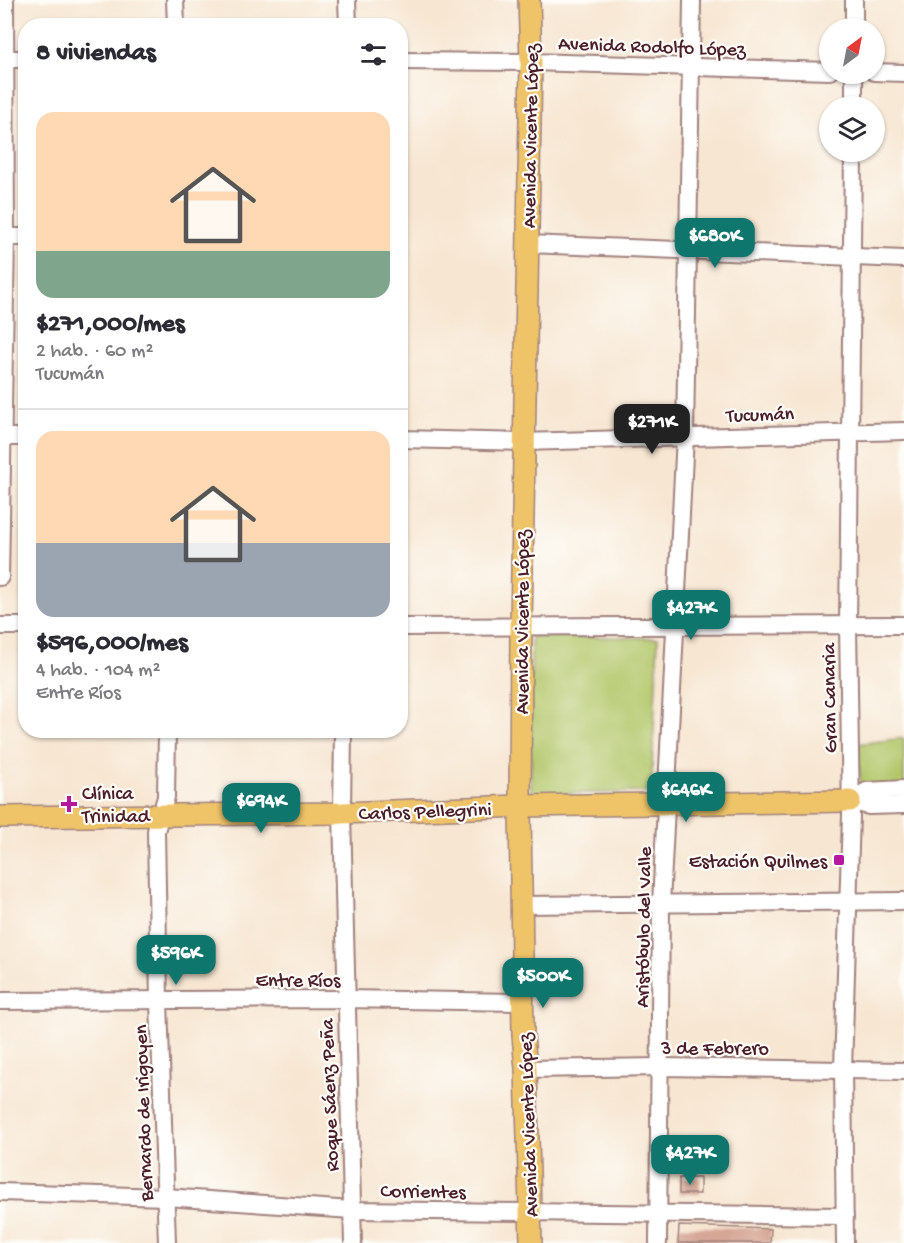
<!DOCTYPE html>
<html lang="es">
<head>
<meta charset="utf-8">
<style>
	body { margin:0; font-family:"Gochi Hand",sans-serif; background:#f2f2f3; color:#2b2b33; height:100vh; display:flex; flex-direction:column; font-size:22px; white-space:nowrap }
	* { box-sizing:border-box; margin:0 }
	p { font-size:20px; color:#7c7c81 }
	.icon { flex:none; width:33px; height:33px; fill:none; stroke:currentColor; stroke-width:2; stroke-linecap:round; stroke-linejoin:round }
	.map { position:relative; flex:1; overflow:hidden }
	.drawer { position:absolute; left:18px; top:18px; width:390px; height:720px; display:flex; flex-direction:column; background:#fff; border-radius:24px; box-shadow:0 2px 4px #0004 }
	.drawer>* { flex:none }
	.needle { width:39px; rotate:32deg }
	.controls { position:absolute; left:819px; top:18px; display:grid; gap:12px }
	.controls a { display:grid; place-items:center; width:66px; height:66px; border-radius:50%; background:#fff; box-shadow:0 2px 4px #0004; font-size:30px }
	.price { position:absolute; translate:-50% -51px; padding:0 14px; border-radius:12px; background:#0f766e; color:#fff; font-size:20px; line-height:39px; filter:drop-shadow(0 2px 3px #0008) }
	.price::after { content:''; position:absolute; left:50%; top:36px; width:18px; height:14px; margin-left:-9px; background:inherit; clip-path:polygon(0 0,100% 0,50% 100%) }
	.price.on { background:#222; color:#fff }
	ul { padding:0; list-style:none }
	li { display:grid; align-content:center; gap:12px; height:318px; padding:0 18px }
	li+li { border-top:2px solid #e1e1e2 }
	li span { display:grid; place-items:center; height:186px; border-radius:18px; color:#555 }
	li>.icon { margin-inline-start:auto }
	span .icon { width:108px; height:108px; fill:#fffc; stroke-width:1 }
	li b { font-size:26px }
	h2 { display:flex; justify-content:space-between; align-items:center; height:72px; padding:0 18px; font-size:26px }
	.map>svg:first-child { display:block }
</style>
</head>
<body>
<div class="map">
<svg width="904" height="1243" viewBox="0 0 904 1243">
	<rect width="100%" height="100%" fill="#fdfcf7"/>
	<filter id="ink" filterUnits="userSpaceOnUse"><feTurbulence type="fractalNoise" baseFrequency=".0167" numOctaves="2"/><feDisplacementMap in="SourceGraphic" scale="12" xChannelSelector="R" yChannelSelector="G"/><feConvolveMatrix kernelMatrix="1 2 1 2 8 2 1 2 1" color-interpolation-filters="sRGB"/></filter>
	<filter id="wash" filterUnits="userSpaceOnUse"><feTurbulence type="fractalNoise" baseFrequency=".008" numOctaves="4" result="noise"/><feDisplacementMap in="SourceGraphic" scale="24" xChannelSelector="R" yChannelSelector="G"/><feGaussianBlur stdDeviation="1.35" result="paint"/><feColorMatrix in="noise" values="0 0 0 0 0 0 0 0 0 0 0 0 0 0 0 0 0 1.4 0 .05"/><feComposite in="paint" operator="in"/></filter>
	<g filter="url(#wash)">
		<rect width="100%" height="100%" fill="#f7e6d2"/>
		<g fill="#b3c76b" stroke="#7e734b" stroke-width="1.5">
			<polygon points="531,636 658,638 651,792 531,794"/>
			<polygon points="904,738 904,792 861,795 858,744"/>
		</g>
		<g id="blocks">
			<g fill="#d6a695">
				<rect x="679" y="1178" width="21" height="16"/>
				<polygon points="679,1226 771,1229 770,1243 678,1243"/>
			</g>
		</g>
	</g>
	<g filter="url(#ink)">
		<use href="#blocks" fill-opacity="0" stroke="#a0827e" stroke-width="1.5"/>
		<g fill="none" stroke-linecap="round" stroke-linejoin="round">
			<g stroke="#a0827e" stroke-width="20">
				<g id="minor">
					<polyline points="175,0 176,26"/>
					<polyline points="347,0 348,26"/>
					<polyline points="854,28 854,0"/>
					<polyline points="0,59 26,59"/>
					<polyline points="400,61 531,62 830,71"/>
					<polyline points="874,72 904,73"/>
					<polyline points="854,106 854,74"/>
					<polyline points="0,237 26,237"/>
					<polyline points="528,244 904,259"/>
					<polyline points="0,437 26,437"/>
					<polyline points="400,439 523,442 904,431"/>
					<polyline points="0,577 6,237 5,0"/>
					<polyline points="0,626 26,626"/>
					<polyline points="400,627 904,625"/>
					<polyline points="167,730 166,797 156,831 159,1001 167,1243"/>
					<polyline points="343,730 342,813 353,1243"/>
					<polyline points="850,801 867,791 904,789"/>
					<polyline points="850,801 869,806 904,805"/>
					<polyline points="521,905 904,901"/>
					<polyline points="0,1001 346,999 523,1002"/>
					<polyline points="526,1069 661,1067 904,1071"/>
					<polyline points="0,1192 166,1197 352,1210 845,1216"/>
					<polyline points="658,1243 661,904 685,436 692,0"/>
					<polyline points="845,1243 843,1069 851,815 848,626 853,152"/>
				</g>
			</g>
			<g stroke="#a0827e" stroke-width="24">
				<g id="major">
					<polyline points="529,0 531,62 521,627 520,806 523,1035 526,1069 531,1243"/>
					<polyline points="0,817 342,813 520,806 850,801"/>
				</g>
			</g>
			<use href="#minor" stroke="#fff" stroke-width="16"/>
			<use href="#major" stroke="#efc469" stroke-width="21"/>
		</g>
	</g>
	<g fill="#b5179e" stroke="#fdfcf7" stroke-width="2">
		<path d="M66 795h6v6h6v6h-6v6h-6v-6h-6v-6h6z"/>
		<rect x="833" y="854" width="12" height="12" rx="3"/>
	</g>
	<g text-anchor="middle" stroke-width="4.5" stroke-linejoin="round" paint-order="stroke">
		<g font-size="20" fill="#4a1f2b" stroke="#fdfcf7">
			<text transform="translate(652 45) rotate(2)" y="7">Avenida Rodolfo López</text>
			<text transform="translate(529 136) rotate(-89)" y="7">Avenida Vicente López</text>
			<text transform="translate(760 413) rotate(-2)" y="7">Tucumán</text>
			<text transform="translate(521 622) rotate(-90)" y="7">Avenida Vicente López</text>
			<text transform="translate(828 698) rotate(-91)" y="7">Gran Canaria</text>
			<text transform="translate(425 810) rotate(-2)" y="7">Carlos Pellegrini</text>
			<text transform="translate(642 927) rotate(-89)" y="7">Aristóbulo del Valle</text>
			<text x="298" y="986">Entre Ríos</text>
			<text x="715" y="1054">3 de Febrero</text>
			<text transform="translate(328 1095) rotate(-92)" y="7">Roque Sáenz Peña</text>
			<text transform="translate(142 1113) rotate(-92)" y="7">Bernardo de Irigoyen</text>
			<text transform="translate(527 1125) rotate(-92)" y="7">Avenida Vicente López</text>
			<text transform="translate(423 1190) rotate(1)" y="7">Corrientes</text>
		</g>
		<g font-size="20" fill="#4a1f2b" stroke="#fdfcf7" text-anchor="start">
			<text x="82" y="799">Clínica<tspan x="82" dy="23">Trinidad</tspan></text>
			<text x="827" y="867" text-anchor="end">Estación Quilmes</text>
		</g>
	</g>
</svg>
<div class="controls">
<a><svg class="needle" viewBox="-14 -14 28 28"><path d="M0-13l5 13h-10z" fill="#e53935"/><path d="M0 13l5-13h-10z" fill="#7c7c81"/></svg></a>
<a><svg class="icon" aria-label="layers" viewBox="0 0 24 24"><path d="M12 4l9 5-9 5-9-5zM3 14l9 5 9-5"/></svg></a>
</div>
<b class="price" style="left:715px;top:269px">$680K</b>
<b class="price on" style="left:652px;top:455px">$271K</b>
<b class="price" style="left:691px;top:641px">$427K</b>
<b class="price" style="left:686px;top:823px">$646K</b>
<b class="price" style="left:261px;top:834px">$694K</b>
<b class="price" style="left:176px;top:986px">$596K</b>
<b class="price" style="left:543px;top:1009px">$500K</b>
<b class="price" style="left:690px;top:1186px">$427K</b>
<section class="drawer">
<h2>8 viviendas<svg class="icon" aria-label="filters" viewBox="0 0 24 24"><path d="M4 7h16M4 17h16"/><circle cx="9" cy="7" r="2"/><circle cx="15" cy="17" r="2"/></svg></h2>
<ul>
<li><span style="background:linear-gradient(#ffd9b3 75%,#7fa58c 0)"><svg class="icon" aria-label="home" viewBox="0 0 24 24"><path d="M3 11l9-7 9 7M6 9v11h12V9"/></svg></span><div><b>$271,000/mes</b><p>2 hab. · 60 m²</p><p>Tucumán</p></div></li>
<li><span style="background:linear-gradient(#ffd9b3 60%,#9aa5b1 0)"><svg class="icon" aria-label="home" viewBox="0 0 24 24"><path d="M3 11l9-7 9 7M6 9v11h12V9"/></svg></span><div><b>$596,000/mes</b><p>4 hab. · 104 m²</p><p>Entre Ríos</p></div></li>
</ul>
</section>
</div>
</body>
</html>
